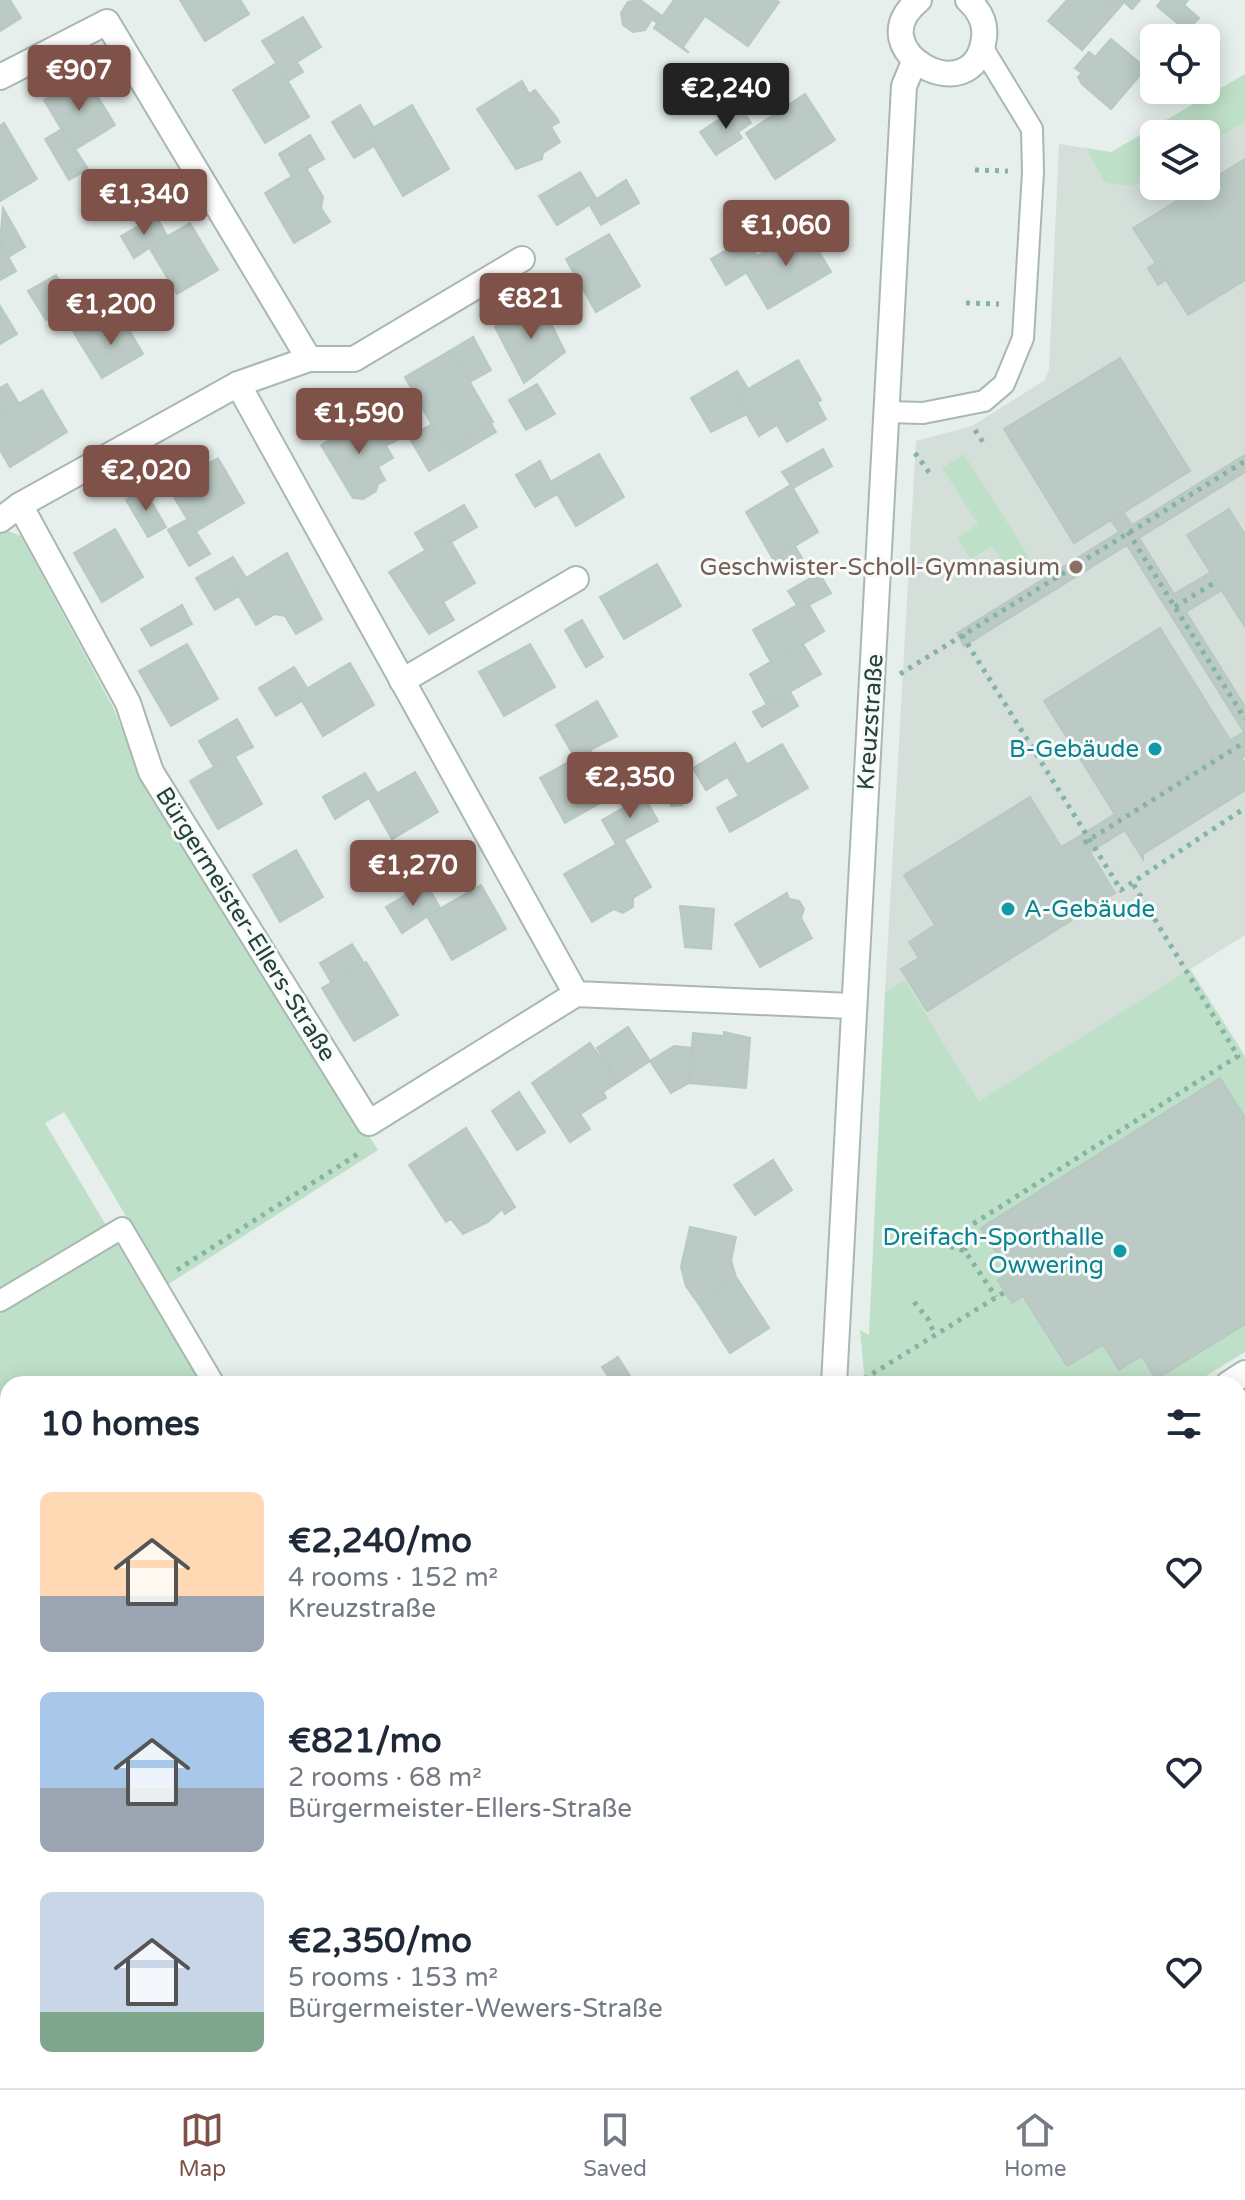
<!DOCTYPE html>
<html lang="en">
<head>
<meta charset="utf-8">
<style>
	body { margin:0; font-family:"Varela Round",sans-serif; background:#f2f2f3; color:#1f2937; height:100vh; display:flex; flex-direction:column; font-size:30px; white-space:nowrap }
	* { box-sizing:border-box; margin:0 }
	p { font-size:26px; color:#747a83 }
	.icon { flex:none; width:44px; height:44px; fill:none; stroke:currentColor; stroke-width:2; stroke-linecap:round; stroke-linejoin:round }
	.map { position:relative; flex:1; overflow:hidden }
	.sheet { position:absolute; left:0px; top:1376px; width:1246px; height:712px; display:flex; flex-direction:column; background:#fff; border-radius:24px 24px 0 0; box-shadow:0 4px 20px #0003 }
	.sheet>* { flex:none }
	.buttons { position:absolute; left:1140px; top:24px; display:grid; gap:16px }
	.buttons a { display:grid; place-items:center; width:80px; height:80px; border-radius:12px; background:#fff; box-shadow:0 4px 20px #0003; font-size:40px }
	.price { position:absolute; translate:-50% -68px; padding:0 18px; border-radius:8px; background:#7f5249; color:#fff; font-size:26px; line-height:52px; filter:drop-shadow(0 2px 4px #0008) }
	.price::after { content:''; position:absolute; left:50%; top:48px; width:24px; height:18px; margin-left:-12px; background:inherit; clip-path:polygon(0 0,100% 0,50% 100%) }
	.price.selected { background:#222; color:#fff }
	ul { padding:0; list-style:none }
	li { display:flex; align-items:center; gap:24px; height:200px; padding:0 40px }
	li span { display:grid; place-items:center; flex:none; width:224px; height:160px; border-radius:12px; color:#555 }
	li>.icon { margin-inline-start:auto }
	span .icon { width:96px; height:96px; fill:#fffc; stroke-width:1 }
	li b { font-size:34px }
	h2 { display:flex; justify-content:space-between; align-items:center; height:96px; padding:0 40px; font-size:34px }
	.tab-bar { display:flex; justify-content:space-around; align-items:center; height:112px; border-top:2px solid #e0e1e3; background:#fff; font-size:22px; color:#747a83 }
	.tab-bar a { display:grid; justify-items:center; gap:4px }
	.tab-bar .selected { color:#7f5249 }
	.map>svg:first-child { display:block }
</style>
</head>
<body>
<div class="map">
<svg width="1245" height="2088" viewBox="0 0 1245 2088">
	<rect width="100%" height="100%" fill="#e6efeb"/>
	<polygon fill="#d4dfda" points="1245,122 1245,935 979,1101 905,980 885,992 916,441 972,426 1045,380 1049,369 1059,144 1086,148 1105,183 1147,182 1154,177 1154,186 1206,186 1206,145"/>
	<g fill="#bfe0c8">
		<polygon points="1245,74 1245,122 1206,145 1206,134 1154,134 1154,177 1130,186 1105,183 1086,148 1111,152"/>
		<polygon points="964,454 1029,557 1008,571 992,546 971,559 957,538 978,524 942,468"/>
		<polygon points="0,528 21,536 114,709 144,788 378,1150 167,1285 64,1112 45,1123 201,1384 8,1384 8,1663 0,1668"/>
		<polygon points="1190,969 1245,1056 1245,1352 1193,1384 865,1384 860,1330 869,1335 885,992 905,980 979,1101"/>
	</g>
	<g fill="#bbcac4" stroke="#b8c9c2" stroke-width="2">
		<polygon points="0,0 10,0 21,18 0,31"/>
		<polygon points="180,0 240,0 249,14 205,41"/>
		<polygon points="640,0 662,16 657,23 652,19 645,30 633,32 623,25 621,13 628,2"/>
		<polygon points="674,0 776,0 779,2 748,46 705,16 683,47 689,53 654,28"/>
		<polygon points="1067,0 1107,0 1118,9 1082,50 1048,21"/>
		<polygon points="1107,0 1140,0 1132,9 1124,2 1118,9"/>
		<polygon points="1162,0 1188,0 1184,5 1199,18 1187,31 1157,6"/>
		<polygon points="303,17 321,47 297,62 303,72 288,81 262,41"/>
		<polygon points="1111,39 1146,68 1111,109 1082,84 1078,77 1082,73 1075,68 1089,52 1095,57"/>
		<polygon points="277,63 309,117 265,143 233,90"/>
		<polygon points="85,76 115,125 74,150 44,100"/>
		<polygon points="522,81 529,94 535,90 556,117 559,122 551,127 560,142 543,153 542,159 516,169 477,109"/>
		<polygon points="805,94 835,140 775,179 746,133"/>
		<polygon points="360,105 374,128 366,132 374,146 354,158 332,122"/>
		<polygon points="412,105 449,169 403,196 366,132"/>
		<polygon points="740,106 751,123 738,132 742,138 716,155 700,132"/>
		<polygon points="4,123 37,179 0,201 0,126"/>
		<polygon points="62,129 88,169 69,180 45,139"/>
		<polygon points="310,135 324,159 292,177 279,154"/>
		<polygon points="1245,159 1245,280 1188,315 1166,280 1170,277 1160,260 1156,263 1133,228"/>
		<polygon points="306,168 323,197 321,208 330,222 294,243 265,193"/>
		<polygon points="580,172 597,200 557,225 539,196"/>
		<polygon points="626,180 639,203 601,225 589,204"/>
		<polygon points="3,208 25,247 8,257 0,243"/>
		<polygon points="156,216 167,236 134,258 121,236"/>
		<polygon points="190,223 218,270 177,294 149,247"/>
		<polygon points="805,228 831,272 768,309 742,265"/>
		<polygon points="609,234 640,286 596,312 566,259"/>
		<polygon points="747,238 757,256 742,265 747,272 726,285 711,259"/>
		<polygon points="0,243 16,271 0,280"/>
		<polygon points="1160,260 1170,277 1158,285 1148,268"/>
		<polygon points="56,275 73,302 46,320 28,291"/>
		<polygon points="102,285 121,316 79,341 61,310"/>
		<polygon points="540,301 565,352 524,383 495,327"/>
		<polygon points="0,306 17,334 0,344"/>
		<polygon points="121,316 143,354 102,378 79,341"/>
		<polygon points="473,337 491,370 470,382 451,350"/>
		<polygon points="451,350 493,422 446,450 405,377"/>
		<polygon points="1120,358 1190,471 1074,543 1004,429"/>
		<polygon points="798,360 821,400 817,402 826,419 787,442 777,425 759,436 736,396"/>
		<polygon points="737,371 748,389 736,396 747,414 711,432 691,398"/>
		<polygon points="7,384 19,404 0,415 0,388"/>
		<polygon points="537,384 555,414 526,430 509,400"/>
		<polygon points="42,390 67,432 10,467 0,450 0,415"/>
		<polygon points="387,399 408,434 386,446 366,411"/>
		<polygon points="366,411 393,458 378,467 385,480 378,484 376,491 363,499 353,498 321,445 343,432 340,427"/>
		<polygon points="432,424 446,450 451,447 457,455 429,471 409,437"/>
		<polygon points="491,424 496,432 457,455 451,447"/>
		<polygon points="823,449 832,466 793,488 782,472"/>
		<polygon points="599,454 624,497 576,526 550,482"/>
		<polygon points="1245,455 1245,472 1139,538 1174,594 1211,572 1222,590 1186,612 1245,707 1245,756 1241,758 1230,740 1244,732 1127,545 964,646 957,633 1119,532 1111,520 1124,513 1132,525"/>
		<polygon points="218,458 244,503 195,532 168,487"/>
		<polygon points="540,461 557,494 535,507 516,475"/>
		<polygon points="791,485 818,532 773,559 746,512"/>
		<polygon points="144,489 166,527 148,537 126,500"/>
		<polygon points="464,505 477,527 451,542 448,537 425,550 415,533"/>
		<polygon points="1229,509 1245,535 1245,627 1187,535"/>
		<polygon points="188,519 210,554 189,566 168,530"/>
		<polygon points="115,529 143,577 102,602 74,553"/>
		<polygon points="448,537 475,583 443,602 454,620 429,634 389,572"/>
		<polygon points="795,546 804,562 782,575 773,559"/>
		<polygon points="287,553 322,619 296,634 285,616 275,614 256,625 233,586"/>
		<polygon points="233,557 246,578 233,586 239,596 215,610 196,578"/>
		<polygon points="657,564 681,606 624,639 600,597"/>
		<polygon points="819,573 831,593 809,605 806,600 797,605 788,591"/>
		<polygon points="806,600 824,631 771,662 753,630"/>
		<polygon points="182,605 192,624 151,646 141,629"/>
		<polygon points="582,620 603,657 586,667 565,630"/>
		<polygon points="1160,628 1245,764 1245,790 1143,854 1143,859 1044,701"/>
		<polygon points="824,631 803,644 821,674 767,705 750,674"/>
		<polygon points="187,644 218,699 171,726 139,671"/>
		<polygon points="530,644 555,687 504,716 479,672"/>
		<polygon points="350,663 374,705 323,736 298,694"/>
		<polygon points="294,667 307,688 298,694 302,701 276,716 259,688"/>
		<polygon points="790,692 798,706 762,727 753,712"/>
		<polygon points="597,701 617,736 575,758 556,725"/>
		<polygon points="237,719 253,747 214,767 199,741"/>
		<polygon points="735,743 747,765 706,790 693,768"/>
		<polygon points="782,744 808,788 730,832 717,808 739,796 727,776"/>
		<polygon points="590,750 616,794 565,823 540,778"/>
		<polygon points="234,755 262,804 218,829 190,781"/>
		<polygon points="415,772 438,812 392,839 369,798"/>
		<polygon points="365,773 377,793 335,819 323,797"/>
		<polygon points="680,783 682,805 671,806 668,784"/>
		<polygon points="644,796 658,821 616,844 602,820"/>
		<polygon points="1030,797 1061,847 1080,836 1115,893 927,1011 901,969 919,958 909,942 935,925 904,875"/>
		<polygon points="1115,814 1125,830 1090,852 1080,836"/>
		<polygon points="624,840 651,887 633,898 633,907 623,913 614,909 592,922 564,874"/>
		<polygon points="296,850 323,897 280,922 253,875"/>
		<polygon points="426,883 440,908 402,933 386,907"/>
		<polygon points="481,885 506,929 452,960 427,916"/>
		<polygon points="787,893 789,899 799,901 804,909 801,918 812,938 760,967 735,924"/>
		<polygon points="680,906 714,909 711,949 685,947"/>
		<polygon points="352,944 364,963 331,982 320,963"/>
		<polygon points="366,962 398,1015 354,1041 322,988"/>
		<polygon points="628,1027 650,1061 618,1082 597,1048"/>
		<polygon points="724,1032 750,1038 746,1088 689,1083 693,1033 724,1036"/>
		<polygon points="590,1043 618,1082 603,1092 606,1098 580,1114 590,1129 570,1142 532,1083"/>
		<polygon points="674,1046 692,1048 689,1083 671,1093 650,1061"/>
		<polygon points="1220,1078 1245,1117 1245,1324 1156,1379 1142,1356 1119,1370 1103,1345 1067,1366 1023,1296 1012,1303 1005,1292 998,1280 1009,1273 981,1228"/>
		<polygon points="519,1092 545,1132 517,1150 492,1111"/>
		<polygon points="466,1128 515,1207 505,1214 502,1209 488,1222 463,1234 451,1219 446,1222 409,1165"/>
		<polygon points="773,1160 792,1190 755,1215 734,1185"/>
		<polygon points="690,1227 736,1237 731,1260 736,1277 698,1303 686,1286 681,1267"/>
		<polygon points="736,1277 769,1328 730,1353 698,1303"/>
		<polygon points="618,1357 635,1384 613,1384 602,1367"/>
		<polygon points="1244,1454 1245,1457 1245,1525 1238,1514 1238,1458"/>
		<polygon points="8,1774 8,1881 0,1868 0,1779"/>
		<polygon points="1245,1939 1245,1957 1238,1961 1238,1943"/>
		<polygon points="8,2063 8,2080 36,2080 43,2088 3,2088 0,2069"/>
		<rect x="137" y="2080" width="37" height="8"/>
		<polygon points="647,2080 718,2080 703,2088 651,2088"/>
		<polygon points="780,2080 871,2080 876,2088 785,2088"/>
		<polygon points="917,2080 982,2080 987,2088 922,2088"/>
		<polygon points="917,2080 922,2088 895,2088 891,2081"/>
	</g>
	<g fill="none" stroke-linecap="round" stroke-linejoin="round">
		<g stroke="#a8b8b2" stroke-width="24">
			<g id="service">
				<polyline points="888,412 923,413 984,401 1004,384 1023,338 1033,172 1032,129 982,47"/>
				<polyline points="0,1301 122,1228 214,1384"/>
				<polyline points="0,1553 8,1548"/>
			</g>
		</g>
		<g stroke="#a8b8b2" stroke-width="28">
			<g id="minor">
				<path d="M 919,0 C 856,50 975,115 984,38 C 986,23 979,10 968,0"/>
				<polyline points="0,77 107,22 309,359 238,384 20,505 0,520"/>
				<polyline points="309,359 354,359 522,259"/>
				<polyline points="238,384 576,994 852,1006"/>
				<polyline points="20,505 128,703 151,772 369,1123 576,994"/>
				<polyline points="402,681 576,579"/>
				<polyline points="834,1384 904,86 914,62"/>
				<polyline points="1228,1384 1245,1373"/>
				<polyline points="0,2013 8,2006"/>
				<polyline points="1238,2026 1245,2020"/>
				<polyline points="1194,2080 1198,2088"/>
				<polyline points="1162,2088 1172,2080"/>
			</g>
		</g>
		<g stroke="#86b3a5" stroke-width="5" stroke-dasharray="4 6" stroke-linecap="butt">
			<polyline points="975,170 1008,171"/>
			<polyline points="966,303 999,304"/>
			<polyline points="975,430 983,442"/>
			<polyline points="915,453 931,475"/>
			<polyline points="1128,532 1245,719"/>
			<polyline points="1175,607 1217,581"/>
			<polyline points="962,635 1121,890 1245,808"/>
			<polyline points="900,674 1245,461"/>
			<polyline points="1084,843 1245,742"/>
			<polyline points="931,1241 965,1251 996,1297"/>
			<polyline points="965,1251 964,1238 973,1224 1238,1056 1132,882"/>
			<polyline points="177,1270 361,1152"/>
			<polyline points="914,1302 928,1319 935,1335"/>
			<polyline points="864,1379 1005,1292"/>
			<polyline points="359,2080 362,2088"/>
		</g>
		<use href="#service" stroke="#fff" stroke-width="20"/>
		<use href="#minor" stroke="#fff" stroke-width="24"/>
	</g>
	<circle fill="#8d6e63" stroke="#f7fbf9" stroke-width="3" cx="1076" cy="567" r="8"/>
	<g fill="#0f9aa8" stroke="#f7fbf9" stroke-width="3">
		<circle cx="1155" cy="749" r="8"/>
		<circle cx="1008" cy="909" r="8"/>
		<circle cx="1120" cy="1251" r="8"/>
	</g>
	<g text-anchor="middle" stroke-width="6" stroke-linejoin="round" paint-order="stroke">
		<g font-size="24" fill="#785e54" stroke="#f7fbf9" text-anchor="end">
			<text x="1060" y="575">Geschwister-Scholl-Gymnasium</text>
		</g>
		<g font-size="24" fill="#24423a" stroke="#f7fbf9">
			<text transform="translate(870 722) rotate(-86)" y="8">Kreuzstraße</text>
			<text transform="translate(246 924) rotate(58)" y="8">Bürgermeister-Ellers-Straße</text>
		</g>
		<g font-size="24" fill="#0d838f" stroke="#f7fbf9" text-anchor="end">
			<text x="1139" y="757">B-Gebäude</text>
			<text x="1024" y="917" text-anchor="start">A-Gebäude</text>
			<text x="1104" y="1245">Dreifach-Sporthalle<tspan x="1104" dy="28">Owwering</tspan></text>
		</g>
	</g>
</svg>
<div class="buttons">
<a><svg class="icon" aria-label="locate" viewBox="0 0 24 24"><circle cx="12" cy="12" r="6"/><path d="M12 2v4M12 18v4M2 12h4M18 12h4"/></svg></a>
<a><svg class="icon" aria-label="layers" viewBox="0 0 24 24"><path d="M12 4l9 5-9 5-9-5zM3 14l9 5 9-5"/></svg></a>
</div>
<b class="price" style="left:79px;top:113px">€907</b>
<b class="price selected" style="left:726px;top:131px">€2,240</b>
<b class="price" style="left:144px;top:237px">€1,340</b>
<b class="price" style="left:786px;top:268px">€1,060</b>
<b class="price" style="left:531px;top:341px">€821</b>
<b class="price" style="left:111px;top:347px">€1,200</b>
<b class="price" style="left:359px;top:456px">€1,590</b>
<b class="price" style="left:146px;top:513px">€2,020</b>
<b class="price" style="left:630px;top:820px">€2,350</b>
<b class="price" style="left:413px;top:908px">€1,270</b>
<section class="sheet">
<h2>10 homes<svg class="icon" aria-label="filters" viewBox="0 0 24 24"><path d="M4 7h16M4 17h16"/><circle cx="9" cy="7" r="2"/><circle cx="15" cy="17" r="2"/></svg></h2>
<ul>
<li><span style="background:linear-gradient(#ffd9b3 65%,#9aa5b1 0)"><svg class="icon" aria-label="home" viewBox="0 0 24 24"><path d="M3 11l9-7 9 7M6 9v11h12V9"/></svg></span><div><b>€2,240/mo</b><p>4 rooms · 152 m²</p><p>Kreuzstraße</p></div><svg class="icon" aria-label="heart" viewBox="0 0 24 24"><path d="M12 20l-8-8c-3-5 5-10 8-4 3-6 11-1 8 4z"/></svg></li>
<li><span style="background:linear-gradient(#a9c7e8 60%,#9aa5b1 0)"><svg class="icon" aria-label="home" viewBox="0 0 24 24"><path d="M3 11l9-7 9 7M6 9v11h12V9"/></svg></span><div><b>€821/mo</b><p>2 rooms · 68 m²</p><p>Bürgermeister-Ellers-Straße</p></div><svg class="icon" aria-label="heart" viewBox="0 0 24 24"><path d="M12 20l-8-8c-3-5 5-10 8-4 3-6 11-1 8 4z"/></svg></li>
<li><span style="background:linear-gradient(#c9d6e8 75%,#7fa58c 0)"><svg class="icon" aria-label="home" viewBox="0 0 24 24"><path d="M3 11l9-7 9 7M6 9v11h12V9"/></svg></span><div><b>€2,350/mo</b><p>5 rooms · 153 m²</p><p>Bürgermeister-Wewers-Straße</p></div><svg class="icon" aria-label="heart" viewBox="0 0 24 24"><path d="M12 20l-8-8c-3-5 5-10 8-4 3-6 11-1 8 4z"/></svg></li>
</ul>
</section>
</div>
<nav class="tab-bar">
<a class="selected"><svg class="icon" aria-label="map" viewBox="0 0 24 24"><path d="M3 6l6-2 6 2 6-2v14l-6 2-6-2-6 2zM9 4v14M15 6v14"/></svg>Map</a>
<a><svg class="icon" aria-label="saved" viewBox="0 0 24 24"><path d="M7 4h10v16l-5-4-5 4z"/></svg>Saved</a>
<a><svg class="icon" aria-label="home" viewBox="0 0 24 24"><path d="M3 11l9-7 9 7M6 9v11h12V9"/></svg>Home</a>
</nav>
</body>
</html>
